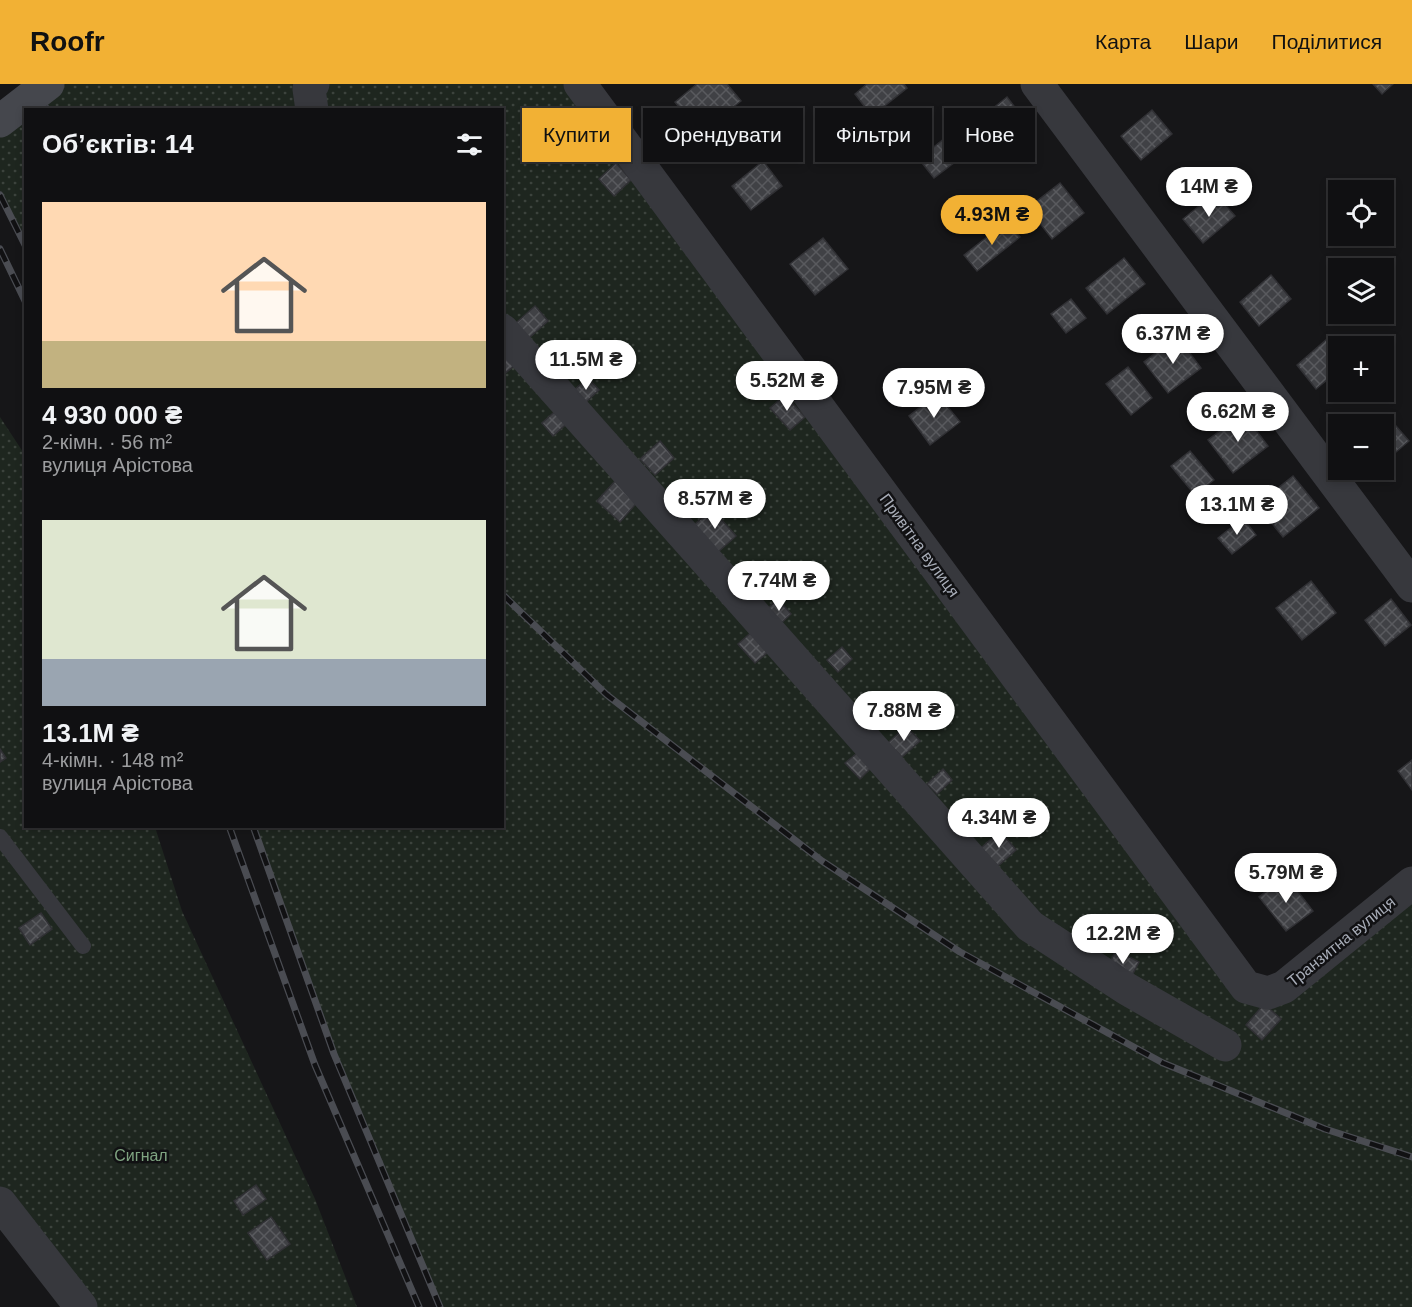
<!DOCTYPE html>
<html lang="uk">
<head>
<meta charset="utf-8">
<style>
	body { margin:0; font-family:Arial,sans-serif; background:#1e1e20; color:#f1f3f6; height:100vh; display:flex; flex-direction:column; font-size:22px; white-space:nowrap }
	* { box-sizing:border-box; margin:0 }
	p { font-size:20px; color:#9c9d9f }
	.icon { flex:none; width:33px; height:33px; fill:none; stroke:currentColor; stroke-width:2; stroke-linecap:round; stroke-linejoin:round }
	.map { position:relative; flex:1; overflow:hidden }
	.sheet { position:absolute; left:24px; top:24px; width:480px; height:720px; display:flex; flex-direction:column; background:#101012; border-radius:0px; box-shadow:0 3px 9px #0003,0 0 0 2px #303032 }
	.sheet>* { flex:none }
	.top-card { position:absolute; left:522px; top:24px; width:570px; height:54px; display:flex; gap:12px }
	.fabs { position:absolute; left:1328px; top:96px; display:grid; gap:12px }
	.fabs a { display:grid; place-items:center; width:66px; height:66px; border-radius:0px; background:#101012; box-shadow:0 3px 9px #0003,0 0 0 2px #303032; font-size:30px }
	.price { position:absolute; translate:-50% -51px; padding:0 14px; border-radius:21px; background:#fff; color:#222; font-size:20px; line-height:39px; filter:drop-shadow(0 2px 3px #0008) }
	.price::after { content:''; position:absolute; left:50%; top:36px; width:18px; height:14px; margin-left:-9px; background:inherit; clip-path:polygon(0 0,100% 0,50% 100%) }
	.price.current { background:#f2b134; color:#111 }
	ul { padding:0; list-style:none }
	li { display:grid; align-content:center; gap:12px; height:318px; padding:0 18px }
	li span { display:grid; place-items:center; height:186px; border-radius:0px; color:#555 }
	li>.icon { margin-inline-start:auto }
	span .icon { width:108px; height:108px; fill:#fffc; stroke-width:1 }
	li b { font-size:26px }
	h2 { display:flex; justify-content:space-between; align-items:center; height:72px; padding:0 18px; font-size:26px }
	.chip { padding:0 21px; border-radius:0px; background:#101012; box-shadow:0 3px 9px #0003,0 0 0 2px #303032; font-size:21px; line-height:54px }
	.chip.current { background:#f2b134; color:#111 }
	header { display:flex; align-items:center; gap:36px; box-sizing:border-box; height:84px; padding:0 30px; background:#f2b134; color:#111 }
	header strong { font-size:28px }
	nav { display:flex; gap:33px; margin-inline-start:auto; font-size:21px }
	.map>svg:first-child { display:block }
</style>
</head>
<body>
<header>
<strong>Roofr</strong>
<nav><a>Карта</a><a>Шари</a><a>Поділитися</a></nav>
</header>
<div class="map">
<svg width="1412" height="1223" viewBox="0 0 1412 1223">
	<defs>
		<pattern id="grass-dots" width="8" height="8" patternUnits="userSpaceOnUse" patternTransform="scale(1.5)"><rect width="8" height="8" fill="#1e261f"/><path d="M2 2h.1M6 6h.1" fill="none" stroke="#3c433d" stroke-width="1.8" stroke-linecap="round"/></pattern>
		<pattern id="building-cross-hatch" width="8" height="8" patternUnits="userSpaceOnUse" patternTransform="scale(1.5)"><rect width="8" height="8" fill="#404145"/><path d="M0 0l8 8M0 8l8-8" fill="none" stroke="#595a5e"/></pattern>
	</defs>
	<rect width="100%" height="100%" fill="#161618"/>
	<g fill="url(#grass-dots)">
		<polygon points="25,0 580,0 1268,909 1412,799 1412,1223 440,1223 334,970 253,743 502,742 502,26 26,26 25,163 0,111 0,39"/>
		<polygon points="0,333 25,371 26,742 155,743 182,827 315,1115 357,1223 81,1223 0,1119"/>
	</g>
	<g fill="url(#building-cross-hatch)" stroke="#303034" stroke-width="1.5">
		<polygon points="697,0 727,0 741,17 700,49 675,18"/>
		<polygon points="867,0 904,0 907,4 872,32 855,10"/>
		<polygon points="1373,0 1393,0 1382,10"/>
		<polygon points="1007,13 1035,50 1001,77 972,41"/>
		<polygon points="1152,26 1172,50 1141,76 1121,52"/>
		<polygon points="956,45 972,65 934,94 919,75"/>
		<polygon points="763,77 782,102 751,126 732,102"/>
		<polygon points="616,79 631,96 614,112 599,95"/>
		<polygon points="1060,99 1084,129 1052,155 1028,124"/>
		<polygon points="1215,109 1235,132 1203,159 1183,135"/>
		<polygon points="1007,137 1020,153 977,187 964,171"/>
		<polygon points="823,154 848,185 815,211 790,180"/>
		<polygon points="1124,174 1145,200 1107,230 1086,204"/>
		<polygon points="1271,191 1291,215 1259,242 1240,218"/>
		<polygon points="1071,215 1086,234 1066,249 1051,230"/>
		<polygon points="535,222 548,237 529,254 516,239"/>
		<polygon points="1177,252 1201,284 1168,309 1144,278"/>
		<polygon points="1327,255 1338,267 1338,287 1316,305 1297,281"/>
		<polygon points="502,261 521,276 502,292"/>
		<polygon points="1128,283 1152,314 1131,331 1106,300"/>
		<polygon points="588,294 599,306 584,320 573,307"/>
		<polygon points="937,310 960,338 930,361 909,332"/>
		<polygon points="785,311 805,333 790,346 770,324"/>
		<polygon points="560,323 572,335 553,352 542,339"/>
		<polygon points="1243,329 1268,362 1233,389 1208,356"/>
		<polygon points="1389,334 1409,357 1383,379 1383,340 1381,340"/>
		<polygon points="660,357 674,374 655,391 640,375"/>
		<polygon points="1190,367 1214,396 1195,411 1171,382"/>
		<polygon points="1293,392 1319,424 1283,453 1257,421"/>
		<polygon points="616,396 639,416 620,438 597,417"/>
		<polygon points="712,425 736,452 718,468 694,441"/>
		<polygon points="1243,434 1256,451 1232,470 1218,454"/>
		<polygon points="1311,497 1336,529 1302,556 1276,524"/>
		<polygon points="778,515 791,530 779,541 766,526"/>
		<polygon points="1391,515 1411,541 1385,562 1365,536"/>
		<polygon points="755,545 773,564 755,579 738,560"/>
		<polygon points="842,563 852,575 838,588 827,576"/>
		<polygon points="906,642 920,657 902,673 888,659"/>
		<polygon points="0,665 6,674 0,678"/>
		<polygon points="862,665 875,680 860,695 845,679"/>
		<polygon points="1412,676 1412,706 1398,687"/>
		<polygon points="943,685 952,696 937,710 927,700"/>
		<polygon points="1000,747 1016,766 998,782 981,764"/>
		<polygon points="1286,792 1313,827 1286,847 1259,813"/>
		<polygon points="41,829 52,845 30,861 19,844"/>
		<polygon points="1116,866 1139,878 1129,897 1107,885"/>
		<polygon points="1264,920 1281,935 1262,956 1246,941"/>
		<polygon points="256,1101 266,1115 243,1131 234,1117"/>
		<polygon points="271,1133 290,1160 267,1176 248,1149"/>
	</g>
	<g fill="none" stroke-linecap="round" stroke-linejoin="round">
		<polyline stroke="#37383d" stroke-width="16" points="0,753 83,862"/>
		<g stroke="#37383d" stroke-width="33">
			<polyline points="580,0 1246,903 1268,909 1284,903 1412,799"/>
			<polyline points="1037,0 1412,502"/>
			<polyline points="312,26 309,5 313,0"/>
			<polyline points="502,246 1030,842 1127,905 1225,961"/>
			<polyline points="0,1119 81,1223"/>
		</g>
		<g stroke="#4a4c52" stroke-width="7">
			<g id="rail">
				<polyline points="25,0 48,26"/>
				<polyline points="0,111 26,163"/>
				<polyline points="0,165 26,219"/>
				<polyline points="502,510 607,611 822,777 960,868 1163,979 1325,1045 1412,1073"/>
				<polyline points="229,742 315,981 419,1223"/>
				<polyline points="253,742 334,970 440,1223"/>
			</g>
		</g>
		<use href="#rail" stroke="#111113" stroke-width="4.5" stroke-dasharray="14" stroke-linecap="butt"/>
		<polyline stroke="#45474d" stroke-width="33" points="0,37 48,0"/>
	</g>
	<g text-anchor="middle" stroke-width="5" stroke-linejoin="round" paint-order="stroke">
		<g font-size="16" fill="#a8adb8" stroke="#111113">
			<text transform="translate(920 461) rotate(54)" y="6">Привітна вулиця</text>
			<text transform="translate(1341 857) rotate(-39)" y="6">Транзитна вулиця</text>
		</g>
		<g font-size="16" fill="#7fa381" stroke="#111113">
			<text x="141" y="1077">Сигнал</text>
		</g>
	</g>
</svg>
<div class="fabs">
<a><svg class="icon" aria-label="locate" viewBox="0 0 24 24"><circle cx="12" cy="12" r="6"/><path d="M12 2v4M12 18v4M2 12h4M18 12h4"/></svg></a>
<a><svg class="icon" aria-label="layers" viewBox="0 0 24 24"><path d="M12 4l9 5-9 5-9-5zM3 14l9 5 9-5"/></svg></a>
<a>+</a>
<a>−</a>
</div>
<b class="price" style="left:1209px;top:134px">14M ₴</b>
<b class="price current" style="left:992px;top:162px">4.93M ₴</b>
<b class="price" style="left:1173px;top:281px">6.37M ₴</b>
<b class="price" style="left:586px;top:307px">11.5M ₴</b>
<b class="price" style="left:787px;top:328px">5.52M ₴</b>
<b class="price" style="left:934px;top:335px">7.95M ₴</b>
<b class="price" style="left:1238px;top:359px">6.62M ₴</b>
<b class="price" style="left:715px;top:446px">8.57M ₴</b>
<b class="price" style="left:1237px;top:452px">13.1M ₴</b>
<b class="price" style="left:779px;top:528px">7.74M ₴</b>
<b class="price" style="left:904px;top:658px">7.88M ₴</b>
<b class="price" style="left:999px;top:765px">4.34M ₴</b>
<b class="price" style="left:1286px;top:820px">5.79M ₴</b>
<b class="price" style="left:1123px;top:881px">12.2M ₴</b>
<div class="top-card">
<a class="chip current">Купити</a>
<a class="chip">Орендувати</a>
<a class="chip">Фільтри</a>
<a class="chip">Нове</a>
</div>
<section class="sheet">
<h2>Об’єктів: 14<svg class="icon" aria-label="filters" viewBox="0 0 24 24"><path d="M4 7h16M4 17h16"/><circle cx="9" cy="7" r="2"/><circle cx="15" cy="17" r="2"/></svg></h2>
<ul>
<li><span style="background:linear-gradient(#ffd9b3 75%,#c2b280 0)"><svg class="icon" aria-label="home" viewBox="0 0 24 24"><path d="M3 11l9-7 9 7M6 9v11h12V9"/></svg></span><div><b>4 930 000 ₴</b><p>2-кімн. · 56 m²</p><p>вулиця Арістова</p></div></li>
<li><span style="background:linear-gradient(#dfe7d0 75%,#9aa5b1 0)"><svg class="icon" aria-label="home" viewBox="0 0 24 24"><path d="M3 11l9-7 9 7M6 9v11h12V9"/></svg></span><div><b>13.1M ₴</b><p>4-кімн. · 148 m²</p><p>вулиця Арістова</p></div></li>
</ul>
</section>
</div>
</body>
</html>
